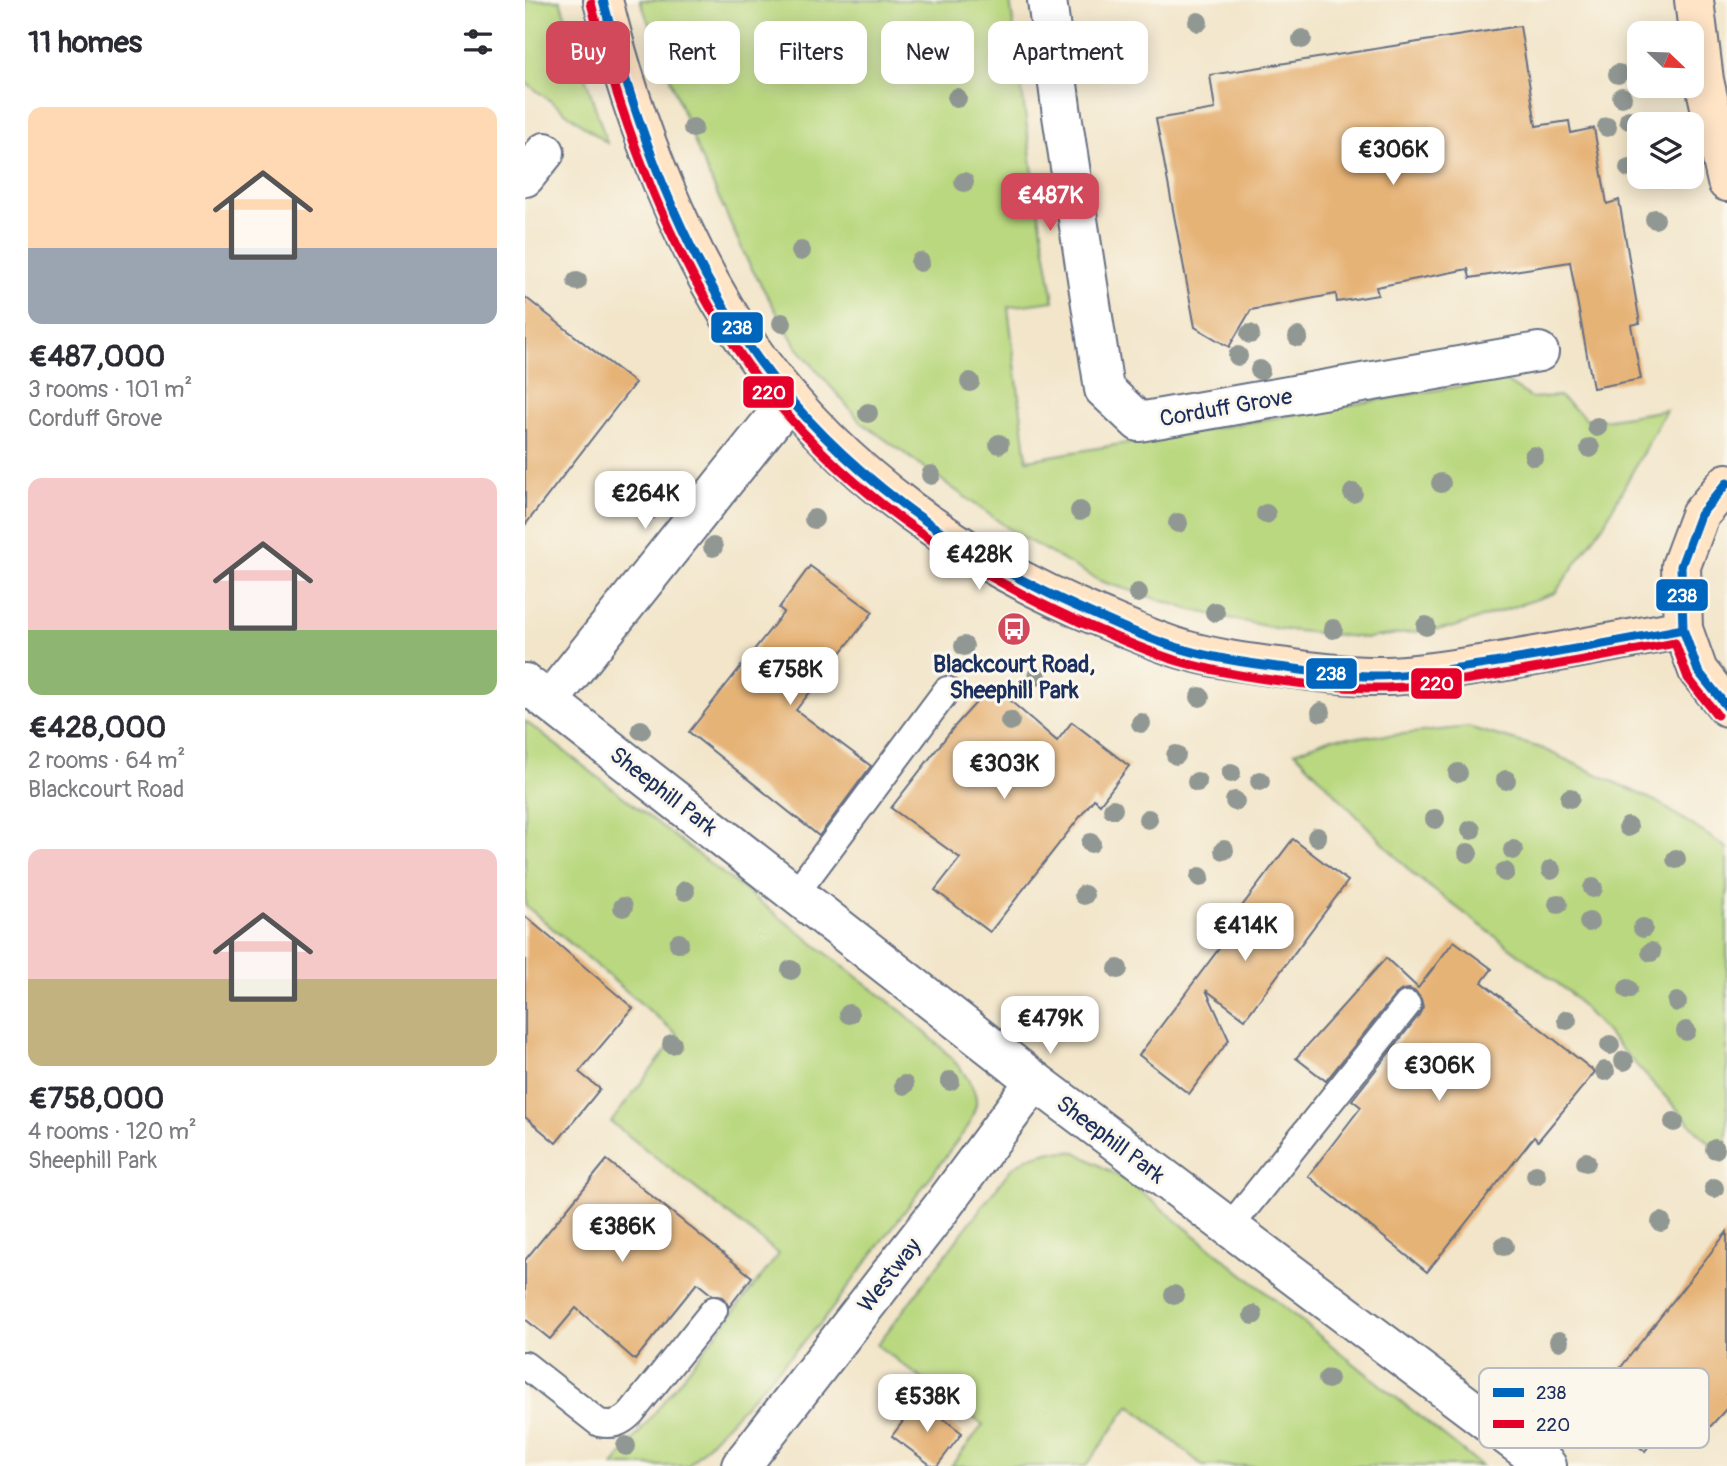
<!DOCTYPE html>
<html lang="en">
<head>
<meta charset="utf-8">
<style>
	body { margin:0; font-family:Pangolin,sans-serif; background:#f7f7f7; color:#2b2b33; height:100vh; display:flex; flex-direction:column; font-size:26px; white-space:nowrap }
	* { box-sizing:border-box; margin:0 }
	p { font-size:23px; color:#7c7c81 }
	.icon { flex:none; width:38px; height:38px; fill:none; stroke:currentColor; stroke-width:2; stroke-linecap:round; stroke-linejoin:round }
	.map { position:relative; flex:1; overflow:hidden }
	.details { display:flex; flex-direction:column; background:#fff; width:525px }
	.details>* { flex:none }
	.top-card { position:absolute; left:21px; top:21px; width:665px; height:63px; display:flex; gap:14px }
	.needle { width:46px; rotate:113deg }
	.controls { position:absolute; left:1102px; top:21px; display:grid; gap:14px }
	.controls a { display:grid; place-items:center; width:77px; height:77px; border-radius:14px; background:#fff; box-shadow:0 4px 18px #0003; font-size:35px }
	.price { position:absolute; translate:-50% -60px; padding:0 16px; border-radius:14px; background:#fff; color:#222; font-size:23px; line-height:46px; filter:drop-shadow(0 2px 4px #0008) }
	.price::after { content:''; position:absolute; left:50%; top:42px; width:21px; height:16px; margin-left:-10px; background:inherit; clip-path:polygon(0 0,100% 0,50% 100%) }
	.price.on { background:#d1495b; color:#fff }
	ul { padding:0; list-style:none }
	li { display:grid; align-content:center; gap:14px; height:371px; padding:0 28px }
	li span { display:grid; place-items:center; height:217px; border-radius:14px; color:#555 }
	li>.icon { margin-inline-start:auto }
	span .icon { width:126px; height:126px; fill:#fffc; stroke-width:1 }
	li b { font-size:30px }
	h2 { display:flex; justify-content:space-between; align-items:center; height:84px; padding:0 28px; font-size:30px }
	.chip { padding:0 24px; border-radius:14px; background:#fff; box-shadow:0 4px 18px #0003; font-size:24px; line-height:63px }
	.chip.on { background:#d1495b; color:#fff }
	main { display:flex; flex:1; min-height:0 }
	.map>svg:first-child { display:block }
</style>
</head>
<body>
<main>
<section class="details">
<h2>11 homes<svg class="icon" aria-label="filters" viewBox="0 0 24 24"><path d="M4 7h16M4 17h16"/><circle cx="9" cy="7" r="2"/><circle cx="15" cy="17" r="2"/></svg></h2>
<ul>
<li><span style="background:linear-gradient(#ffd9b3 65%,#9aa5b1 0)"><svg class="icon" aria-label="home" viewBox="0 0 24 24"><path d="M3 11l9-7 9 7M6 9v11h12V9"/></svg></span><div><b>€487,000</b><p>3 rooms · 101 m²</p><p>Corduff Grove</p></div></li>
<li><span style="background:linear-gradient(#f6c9c9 70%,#8fb573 0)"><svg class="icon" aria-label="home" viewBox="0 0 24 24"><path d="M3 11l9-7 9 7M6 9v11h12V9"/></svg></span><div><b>€428,000</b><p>2 rooms · 64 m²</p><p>Blackcourt Road</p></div></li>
<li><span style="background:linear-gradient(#f6c9c9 60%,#c2b280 0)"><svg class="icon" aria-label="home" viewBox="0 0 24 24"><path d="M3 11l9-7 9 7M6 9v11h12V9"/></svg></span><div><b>€758,000</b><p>4 rooms · 120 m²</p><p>Sheephill Park</p></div></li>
</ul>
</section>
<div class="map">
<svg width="1202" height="1466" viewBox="0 0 1202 1466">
	<rect width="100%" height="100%" fill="#fbf7ec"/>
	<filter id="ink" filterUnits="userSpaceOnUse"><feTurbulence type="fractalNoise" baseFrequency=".0143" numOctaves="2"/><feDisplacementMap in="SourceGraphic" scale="14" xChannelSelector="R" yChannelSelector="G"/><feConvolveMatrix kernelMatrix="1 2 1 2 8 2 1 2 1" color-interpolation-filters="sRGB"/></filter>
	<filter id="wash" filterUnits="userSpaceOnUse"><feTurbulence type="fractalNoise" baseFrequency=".00686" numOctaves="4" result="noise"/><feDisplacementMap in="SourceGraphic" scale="28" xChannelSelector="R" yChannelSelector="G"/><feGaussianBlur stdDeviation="1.57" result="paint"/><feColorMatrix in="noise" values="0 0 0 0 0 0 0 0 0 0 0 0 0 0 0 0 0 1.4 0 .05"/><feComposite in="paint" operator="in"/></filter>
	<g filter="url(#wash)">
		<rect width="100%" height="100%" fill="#f2e5c9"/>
		<g fill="#b9d87f" stroke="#6a846e" stroke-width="2">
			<polygon points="0,0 35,0 82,143 0,82"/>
			<polygon points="115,0 485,0 511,196 529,301 483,307 502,460 977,379 1007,398 1034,396 1066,422 1141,410 1080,522 1030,593 929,627 842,638 754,629 667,610 575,581 490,533 336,422 271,346 223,262 175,156"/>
			<path d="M 0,721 L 380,1014 C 399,1032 454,1076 451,1104 C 450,1111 446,1118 444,1125 L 297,1322 L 163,1466 L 88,1466 L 254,1254 L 86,1122 L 153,1035 L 0,905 Z"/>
			<polygon points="943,727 1016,748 1132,802 1202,848 1202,1158 1174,1133 1044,992 889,875 770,752 806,738 869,735"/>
			<polygon points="526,1151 551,1152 604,1182 956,1466 678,1466 605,1405 561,1466 426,1466 458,1425 352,1345 485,1170 502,1158"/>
		</g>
		<g id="blocks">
			<g fill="#e6b377">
				<polygon points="995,26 1011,126 1044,121 1046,133 1069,128 1082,204 1094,200 1115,323 1106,325 1116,379 1068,388 1045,262 945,278 943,269 851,287 853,295 812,302 811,294 726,310 704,347 670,327 631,119 690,109 685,75"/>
				<polygon points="0,297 110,383 0,525"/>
				<polygon points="285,566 348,612 271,710 346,766 294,836 164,732 259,612 254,608"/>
				<polygon points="467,685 532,741 547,722 604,766 575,804 569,799 465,932 410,890 435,858 366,808 429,727"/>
				<polygon points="768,839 823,881 720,1019 681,990 704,1040 664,1094 614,1055 720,914 714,910"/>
				<polygon points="0,916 108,1008 54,1072 75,1089 31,1143 0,1117"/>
				<polygon points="929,941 967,969 957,982 1070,1072 1013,1141 1009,1137 902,1272 783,1176 836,1107 827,1100 894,1015 898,1007 896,999 891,992 884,989 877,990 870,995 801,1081 771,1058 861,958 893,988"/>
				<polygon points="82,1160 227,1277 204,1307 198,1297 187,1295 172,1283 110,1360 51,1308 25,1339 0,1319 0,1260"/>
				<polygon points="1202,1232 1202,1408 1183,1429 1155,1406 1120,1451 1064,1408"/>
				<polygon points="394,1400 437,1433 412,1466 407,1466 367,1436"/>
			</g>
		</g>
	</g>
	<g filter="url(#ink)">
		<use href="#blocks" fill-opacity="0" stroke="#666f83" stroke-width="2"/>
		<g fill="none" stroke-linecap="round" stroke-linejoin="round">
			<g stroke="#666f83" stroke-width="30">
				<g id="lane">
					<polyline points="270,894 422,690"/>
					<polyline points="704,1228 882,1005"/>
					<path d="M 0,1365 L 74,1423 C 88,1426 96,1423 106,1413 L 189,1310"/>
				</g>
			</g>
			<g stroke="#666f83" stroke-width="42">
				<g id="street">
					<polyline points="522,0 537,115 579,389 614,422 1014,352"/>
					<polyline points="0,177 20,152"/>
					<polyline points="0,683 510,1081 1022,1466"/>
					<polyline points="24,701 265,399"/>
					<polyline points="216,1466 414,1211 510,1081"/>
				</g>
			</g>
			<g stroke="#666f83" stroke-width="42">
				<g id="secondary">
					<path d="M 78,0 C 107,120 160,258 233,359 C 317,474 440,561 570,615 C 598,627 627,640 656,649 C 693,660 731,664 769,669 C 799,673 831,677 861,676 C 897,675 933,668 968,663 C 1031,653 1094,641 1158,629"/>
					<polyline points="1169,0 1179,80 1202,182"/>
					<polyline points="1202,483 1175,515 1156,566 1158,629 1173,671 1202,707"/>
				</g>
			</g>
			<use href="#lane" stroke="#fff" stroke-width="26"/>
			<use href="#street" stroke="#fff" stroke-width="38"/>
			<use href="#secondary" stroke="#ffe4c6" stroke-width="38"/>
			<g stroke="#fbf7ec" stroke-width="14">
				<g id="bus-1">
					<path d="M 78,0 C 111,126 156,253 233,359 C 315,471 431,553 557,609 C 590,624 623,639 657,649 C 691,659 727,664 762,668 C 790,672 819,676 847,676 C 883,676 919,670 954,665 C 1022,655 1090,642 1158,629"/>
					<polyline points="1202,483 1175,515 1156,566 1158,629 1173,671 1202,707"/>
				</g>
			</g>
			<g stroke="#fbf7ec" stroke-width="14">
				<path id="bus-2" d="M 66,3 C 99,130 145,256 222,364 C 304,480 425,563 553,621 C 586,635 619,651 653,661 C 708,677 787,687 845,688 C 883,689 921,682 959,677 C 1023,667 1086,655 1150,643 L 1163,678 L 1192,715"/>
			</g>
			<use href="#bus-1" stroke="#0065bd" stroke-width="9"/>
			<use href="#bus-2" stroke="#e4002b" stroke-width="9"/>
		</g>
		<g fill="#919893">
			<circle cx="673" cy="22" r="10"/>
			<circle cx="777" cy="39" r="10"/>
			<circle cx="1093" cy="74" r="10"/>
			<circle cx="1097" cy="97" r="10"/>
			<circle cx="432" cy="98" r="10"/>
			<circle cx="1104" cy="120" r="10"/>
			<circle cx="1082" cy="127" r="10"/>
			<circle cx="168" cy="128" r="10"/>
			<circle cx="1104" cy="168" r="10"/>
			<circle cx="439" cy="182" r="10"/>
			<circle cx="1130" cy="219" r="10"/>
			<circle cx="276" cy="251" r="10"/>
			<circle cx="395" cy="262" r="10"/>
			<circle cx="52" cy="281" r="10"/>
			<circle cx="257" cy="323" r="10"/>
			<circle cx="725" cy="334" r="10"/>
			<circle cx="773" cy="337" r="10"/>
			<circle cx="713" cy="356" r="10"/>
			<circle cx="735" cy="370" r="10"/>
			<circle cx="445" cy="382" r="10"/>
			<circle cx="343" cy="413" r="10"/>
			<circle cx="1072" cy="427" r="10"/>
			<circle cx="474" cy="444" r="10"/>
			<circle cx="1065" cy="448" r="10"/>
			<circle cx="1009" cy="456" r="10"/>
			<circle cx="406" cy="475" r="10"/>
			<circle cx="916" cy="483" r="10"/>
			<circle cx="145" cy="489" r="10"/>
			<circle cx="828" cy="493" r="10"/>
			<circle cx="125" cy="510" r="10"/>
			<circle cx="555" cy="511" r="10"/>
			<circle cx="741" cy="514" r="10"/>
			<circle cx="289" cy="519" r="10"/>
			<circle cx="653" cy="523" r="10"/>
			<circle cx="188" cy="547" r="10"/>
			<circle cx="613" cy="593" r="10"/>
			<circle cx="690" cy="612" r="10"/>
			<circle cx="901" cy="626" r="10"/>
			<circle cx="808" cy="629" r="10"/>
			<circle cx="439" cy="646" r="10"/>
			<circle cx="512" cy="676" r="10"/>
			<circle cx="675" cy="697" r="10"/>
			<circle cx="796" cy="712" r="10"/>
			<circle cx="485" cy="721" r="10"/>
			<circle cx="616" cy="723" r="10"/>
			<circle cx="116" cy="730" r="10"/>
			<circle cx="651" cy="755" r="10"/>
			<circle cx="706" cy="773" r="10"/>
			<circle cx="933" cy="773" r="10"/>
			<circle cx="981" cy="780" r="10"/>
			<circle cx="735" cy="781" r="10"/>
			<circle cx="672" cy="782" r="10"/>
			<circle cx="1045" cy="798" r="10"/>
			<circle cx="710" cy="801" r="10"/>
			<circle cx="588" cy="809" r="10"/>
			<circle cx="623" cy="819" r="10"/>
			<circle cx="910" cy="819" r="10"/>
			<circle cx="1103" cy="827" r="10"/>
			<circle cx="946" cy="830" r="10"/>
			<circle cx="792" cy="837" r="10"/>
			<circle cx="566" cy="843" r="10"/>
			<circle cx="699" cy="850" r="10"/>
			<circle cx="988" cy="850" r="10"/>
			<circle cx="943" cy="853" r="10"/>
			<circle cx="1151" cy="859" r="10"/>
			<circle cx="1026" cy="870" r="10"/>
			<circle cx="980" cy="872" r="10"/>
			<circle cx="675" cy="877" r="10"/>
			<circle cx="1068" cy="888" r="10"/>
			<circle cx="160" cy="891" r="10"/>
			<circle cx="559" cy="895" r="10"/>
			<circle cx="1033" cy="904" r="10"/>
			<circle cx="98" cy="907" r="10"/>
			<circle cx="1064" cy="922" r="10"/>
			<circle cx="1118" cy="928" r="10"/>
			<circle cx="154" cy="943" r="10"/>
			<circle cx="1126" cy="952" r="10"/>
			<circle cx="593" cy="969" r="10"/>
			<circle cx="266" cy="970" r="10"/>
			<circle cx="1103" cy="989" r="10"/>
			<circle cx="1152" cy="1002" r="10"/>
			<circle cx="324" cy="1014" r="10"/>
			<circle cx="1042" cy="1020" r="10"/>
			<circle cx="1161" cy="1031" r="10"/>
			<circle cx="147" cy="1044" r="10"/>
			<circle cx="1085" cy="1045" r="10"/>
			<circle cx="1099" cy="1061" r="10"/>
			<circle cx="1080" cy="1071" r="10"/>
			<circle cx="425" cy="1081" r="10"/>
			<circle cx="379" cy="1085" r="10"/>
			<circle cx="1149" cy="1122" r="10"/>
			<circle cx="1190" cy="1149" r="10"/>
			<circle cx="1061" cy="1162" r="10"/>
			<circle cx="1011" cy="1175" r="10"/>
			<circle cx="1189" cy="1188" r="10"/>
			<circle cx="1136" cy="1222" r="10"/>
			<circle cx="979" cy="1246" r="10"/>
			<circle cx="649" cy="1295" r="10"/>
			<circle cx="728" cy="1315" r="10"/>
			<circle cx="1034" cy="1341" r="10"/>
			<circle cx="803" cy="1379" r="10"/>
			<circle cx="101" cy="1446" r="10"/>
		</g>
	</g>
	<defs>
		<g id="bus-disc" transform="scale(1.75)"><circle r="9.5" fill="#d1495b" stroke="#fbf7ec"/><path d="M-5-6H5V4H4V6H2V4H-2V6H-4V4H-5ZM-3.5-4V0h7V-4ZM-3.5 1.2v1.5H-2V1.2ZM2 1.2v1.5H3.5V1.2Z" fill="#fff"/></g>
	</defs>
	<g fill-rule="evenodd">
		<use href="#bus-disc" x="489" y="629"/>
	</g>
	<g text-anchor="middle" stroke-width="6" stroke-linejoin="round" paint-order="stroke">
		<g font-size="23" fill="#1b2f5e" stroke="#fbf7ec">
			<text transform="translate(701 407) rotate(-10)" y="8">Corduff Grove</text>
			<text transform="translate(139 791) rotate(38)" y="8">Sheephill Park</text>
			<text transform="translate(586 1139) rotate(37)" y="8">Sheephill Park</text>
			<text transform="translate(364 1275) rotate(-52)" y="8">Westway</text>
		</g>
		<g font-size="23" font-weight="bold" fill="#1b2f5e" stroke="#fbf7ec">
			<text x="489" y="672">Blackcourt Road,<tspan x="489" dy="26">Sheephill Park</tspan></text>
		</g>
	</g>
	<rect x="954" y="1368" width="230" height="80" rx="10" fill="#fbf7ec" stroke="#b8bbc1" stroke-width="2"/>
	<rect x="968" y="1388" width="31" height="9" fill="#0065bd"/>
	<rect x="968" y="1420" width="31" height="8" fill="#e4002b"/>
	<g font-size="19" fill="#1b2f5e">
		<text x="1011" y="1399">238</text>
		<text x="1011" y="1431">220</text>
	</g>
	<g stroke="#fbf7ec" stroke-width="2.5">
		<rect x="185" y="311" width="54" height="33" rx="7" fill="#0065bd"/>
		<rect x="217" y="375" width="53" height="34" rx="7" fill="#e4002b"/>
		<rect x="1130" y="578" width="54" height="34" rx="7" fill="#0065bd"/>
		<rect x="780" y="657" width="53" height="33" rx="7" fill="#0065bd"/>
		<rect x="885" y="667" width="53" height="33" rx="7" fill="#e4002b"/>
	</g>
	<g font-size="19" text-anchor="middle" font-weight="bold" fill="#fff">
		<text x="212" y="334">238</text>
		<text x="244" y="399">220</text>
		<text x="1157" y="602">238</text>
		<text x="806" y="680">238</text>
		<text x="912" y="690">220</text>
	</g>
</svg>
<div class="controls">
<a><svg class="needle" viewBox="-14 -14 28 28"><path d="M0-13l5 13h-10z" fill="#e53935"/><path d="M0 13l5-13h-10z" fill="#7c7c81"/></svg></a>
<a><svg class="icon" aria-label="layers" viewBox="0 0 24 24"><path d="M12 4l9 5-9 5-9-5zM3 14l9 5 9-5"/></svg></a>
</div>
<b class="price" style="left:868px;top:187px">€306K</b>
<b class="price on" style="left:525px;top:233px">€487K</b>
<b class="price" style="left:120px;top:531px">€264K</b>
<b class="price" style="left:454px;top:592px">€428K</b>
<b class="price" style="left:265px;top:707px">€758K</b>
<b class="price" style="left:479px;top:801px">€303K</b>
<b class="price" style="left:720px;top:963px">€414K</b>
<b class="price" style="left:525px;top:1056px">€479K</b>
<b class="price" style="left:914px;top:1103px">€306K</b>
<b class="price" style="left:97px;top:1264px">€386K</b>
<b class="price" style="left:402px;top:1434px">€538K</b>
<div class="top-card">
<a class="chip on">Buy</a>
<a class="chip">Rent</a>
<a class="chip">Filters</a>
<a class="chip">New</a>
<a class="chip">Apartment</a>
</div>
</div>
</main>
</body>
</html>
